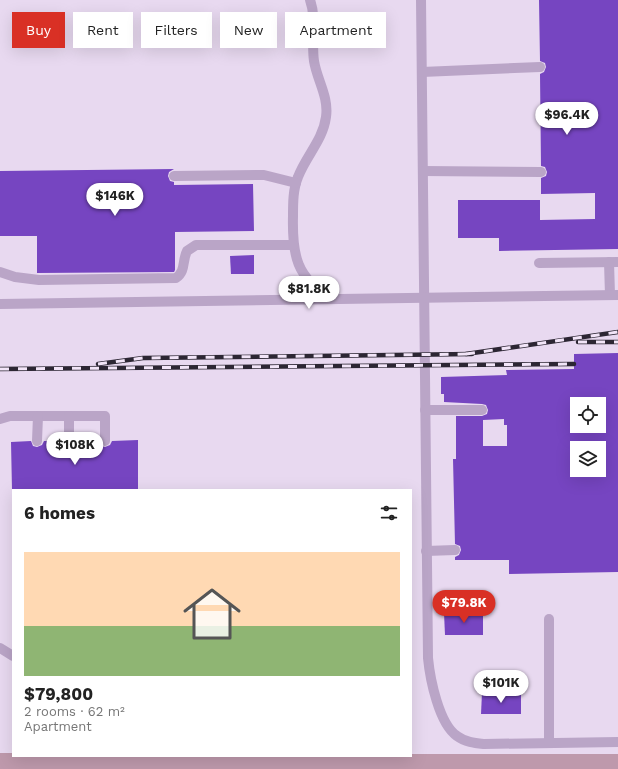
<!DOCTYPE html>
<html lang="en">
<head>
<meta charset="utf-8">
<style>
	body { margin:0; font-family:"Work Sans",sans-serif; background:#f6f6f6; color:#222; height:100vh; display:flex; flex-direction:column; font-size:15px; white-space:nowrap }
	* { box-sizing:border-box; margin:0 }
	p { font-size:13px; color:#767676 }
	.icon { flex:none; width:22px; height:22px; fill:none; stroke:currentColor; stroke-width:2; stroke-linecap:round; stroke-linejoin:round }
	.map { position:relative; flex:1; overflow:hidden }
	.details { position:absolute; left:12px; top:489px; width:400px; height:268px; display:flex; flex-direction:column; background:#fff; border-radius:0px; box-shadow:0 4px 16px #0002 }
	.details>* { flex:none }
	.top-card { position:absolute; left:12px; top:12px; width:400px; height:36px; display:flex; gap:8px }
	.controls { position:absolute; left:570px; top:397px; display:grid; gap:8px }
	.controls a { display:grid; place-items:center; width:36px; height:36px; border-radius:0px; background:#fff; box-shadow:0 4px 16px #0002; font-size:20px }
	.price { position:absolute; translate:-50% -34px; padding:0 9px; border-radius:14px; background:#fff; color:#222; font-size:13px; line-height:26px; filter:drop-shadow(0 1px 2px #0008) }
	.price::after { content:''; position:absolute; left:50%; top:24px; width:12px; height:9px; margin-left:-6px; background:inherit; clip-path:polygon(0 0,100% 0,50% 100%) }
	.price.selected { background:#d93025; color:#fff }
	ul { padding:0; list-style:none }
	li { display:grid; align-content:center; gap:8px; height:212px; padding:0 12px }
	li+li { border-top:1px solid #e0e0e0 }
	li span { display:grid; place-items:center; height:124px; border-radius:0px; color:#555 }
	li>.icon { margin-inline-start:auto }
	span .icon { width:72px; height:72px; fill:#fffc; stroke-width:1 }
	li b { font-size:17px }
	h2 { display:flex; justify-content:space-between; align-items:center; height:48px; padding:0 12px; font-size:17px }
	.tag { padding:0 14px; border-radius:0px; background:#fff; box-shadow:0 4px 16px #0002; font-size:14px; line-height:36px }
	.tag.selected { background:#d93025; color:#fff }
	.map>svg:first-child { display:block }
</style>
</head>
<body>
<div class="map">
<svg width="618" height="769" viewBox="0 0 618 769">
	<rect width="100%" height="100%" fill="#e8d9f0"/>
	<polygon fill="#be99ac" points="0,753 13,753 13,756 411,756 411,754 618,754 618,769 0,769"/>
	<g fill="#7645c1" fill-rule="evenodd">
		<polygon points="539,0 618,0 618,249 499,251 499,238 458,238 458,200 540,200 540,220 595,219 595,193 541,194 541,178 546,176 547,172 545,167 541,166 540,74 544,72 546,67 545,63 540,61"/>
		<polygon points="174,169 169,172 168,176 170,181 174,182 174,185 253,184 254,231 175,232 175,270 174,272 37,273 37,236 0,236 0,171"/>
		<polygon points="254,255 254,274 231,274 230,256"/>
		<path d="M 618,353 L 618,572 L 509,574 L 509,560 L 455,560 L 455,557 L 459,555 L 461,550 L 460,546 L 455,544 L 453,459 L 456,459 L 456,416 L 482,416 L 487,414 L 488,410 L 486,405 L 482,404 L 444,402 L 444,394 L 441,394 L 441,377 L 507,375 L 506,370 L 574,369 L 574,354 ZM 577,404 L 599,404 L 599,426 L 577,426 ZM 504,419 L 504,425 L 507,425 L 507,446 L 483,446 L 483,420 ZM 577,448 L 599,448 L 599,470 L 577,470 Z"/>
		<polygon points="138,440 138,490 12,490 11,442 31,441 33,446 37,447 42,445 44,441 62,441 65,446 69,447 74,445 76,441 98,441 101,446 105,447 110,445 112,441"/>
		<polygon points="483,612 483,635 445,635 444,613"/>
		<polygon points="482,693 521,693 521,714 481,714"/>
	</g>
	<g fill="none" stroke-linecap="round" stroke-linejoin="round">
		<g stroke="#baa5c7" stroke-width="10">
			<path d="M 310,0 C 317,19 311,41 314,61 C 317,80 329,97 326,117 C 323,140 306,156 298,177 C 293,189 293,203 293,216 C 292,254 296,279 332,298"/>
			<path d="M 421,0 L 428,658 C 430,679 439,724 457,736 C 465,742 475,743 484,744 L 618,742"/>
			<polyline points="422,72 540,67"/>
			<polyline points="423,171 541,172"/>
			<polyline points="174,176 264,175 296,183"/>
			<polyline points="609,262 610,295"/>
			<polyline points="539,263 618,262"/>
			<path d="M 0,272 L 15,277 L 39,280 L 176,278 C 186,271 182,261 187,251 L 196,245 L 293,245"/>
			<polyline points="0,304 618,295"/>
			<polyline points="425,410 482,410"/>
			<polyline points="0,419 10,416 105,416 105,441"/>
			<polyline points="37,441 38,416"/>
			<polyline points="69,441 69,416"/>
			<polyline points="426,551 455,550"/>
			<polyline points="549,619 549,743"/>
			<polyline points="0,648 13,656"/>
		</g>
		<g stroke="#2c2633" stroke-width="4.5">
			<g id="rail">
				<polyline points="578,342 618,342"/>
				<polyline points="466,354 618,332"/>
				<polyline points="98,364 143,358 472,354"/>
				<polyline points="0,369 574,364"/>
			</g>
		</g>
		<use href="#rail" stroke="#f2e5f8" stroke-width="3" stroke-dasharray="9" stroke-linecap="butt"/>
	</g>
</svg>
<div class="controls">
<a><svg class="icon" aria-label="locate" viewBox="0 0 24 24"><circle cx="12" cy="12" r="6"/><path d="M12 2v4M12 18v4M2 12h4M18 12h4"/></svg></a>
<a><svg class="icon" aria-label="layers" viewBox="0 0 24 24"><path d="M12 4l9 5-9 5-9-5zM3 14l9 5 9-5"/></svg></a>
</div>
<b class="price" style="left:567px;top:136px">$96.4K</b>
<b class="price" style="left:115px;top:217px">$146K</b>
<b class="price" style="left:309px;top:310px">$81.8K</b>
<b class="price" style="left:75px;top:466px">$108K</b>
<b class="price selected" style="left:464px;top:624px">$79.8K</b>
<b class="price" style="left:501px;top:704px">$101K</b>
<div class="top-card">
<a class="tag selected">Buy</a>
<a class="tag">Rent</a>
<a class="tag">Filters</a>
<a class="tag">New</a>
<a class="tag">Apartment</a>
</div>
<section class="details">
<h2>6 homes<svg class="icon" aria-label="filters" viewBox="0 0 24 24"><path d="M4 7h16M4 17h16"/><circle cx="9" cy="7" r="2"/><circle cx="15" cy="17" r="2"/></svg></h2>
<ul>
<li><span style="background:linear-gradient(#ffd9b3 60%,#8fb573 0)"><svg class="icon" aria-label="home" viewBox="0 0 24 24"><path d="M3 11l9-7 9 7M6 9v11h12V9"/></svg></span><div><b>$79,800</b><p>2 rooms · 62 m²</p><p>Apartment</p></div></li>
</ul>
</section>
</div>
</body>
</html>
